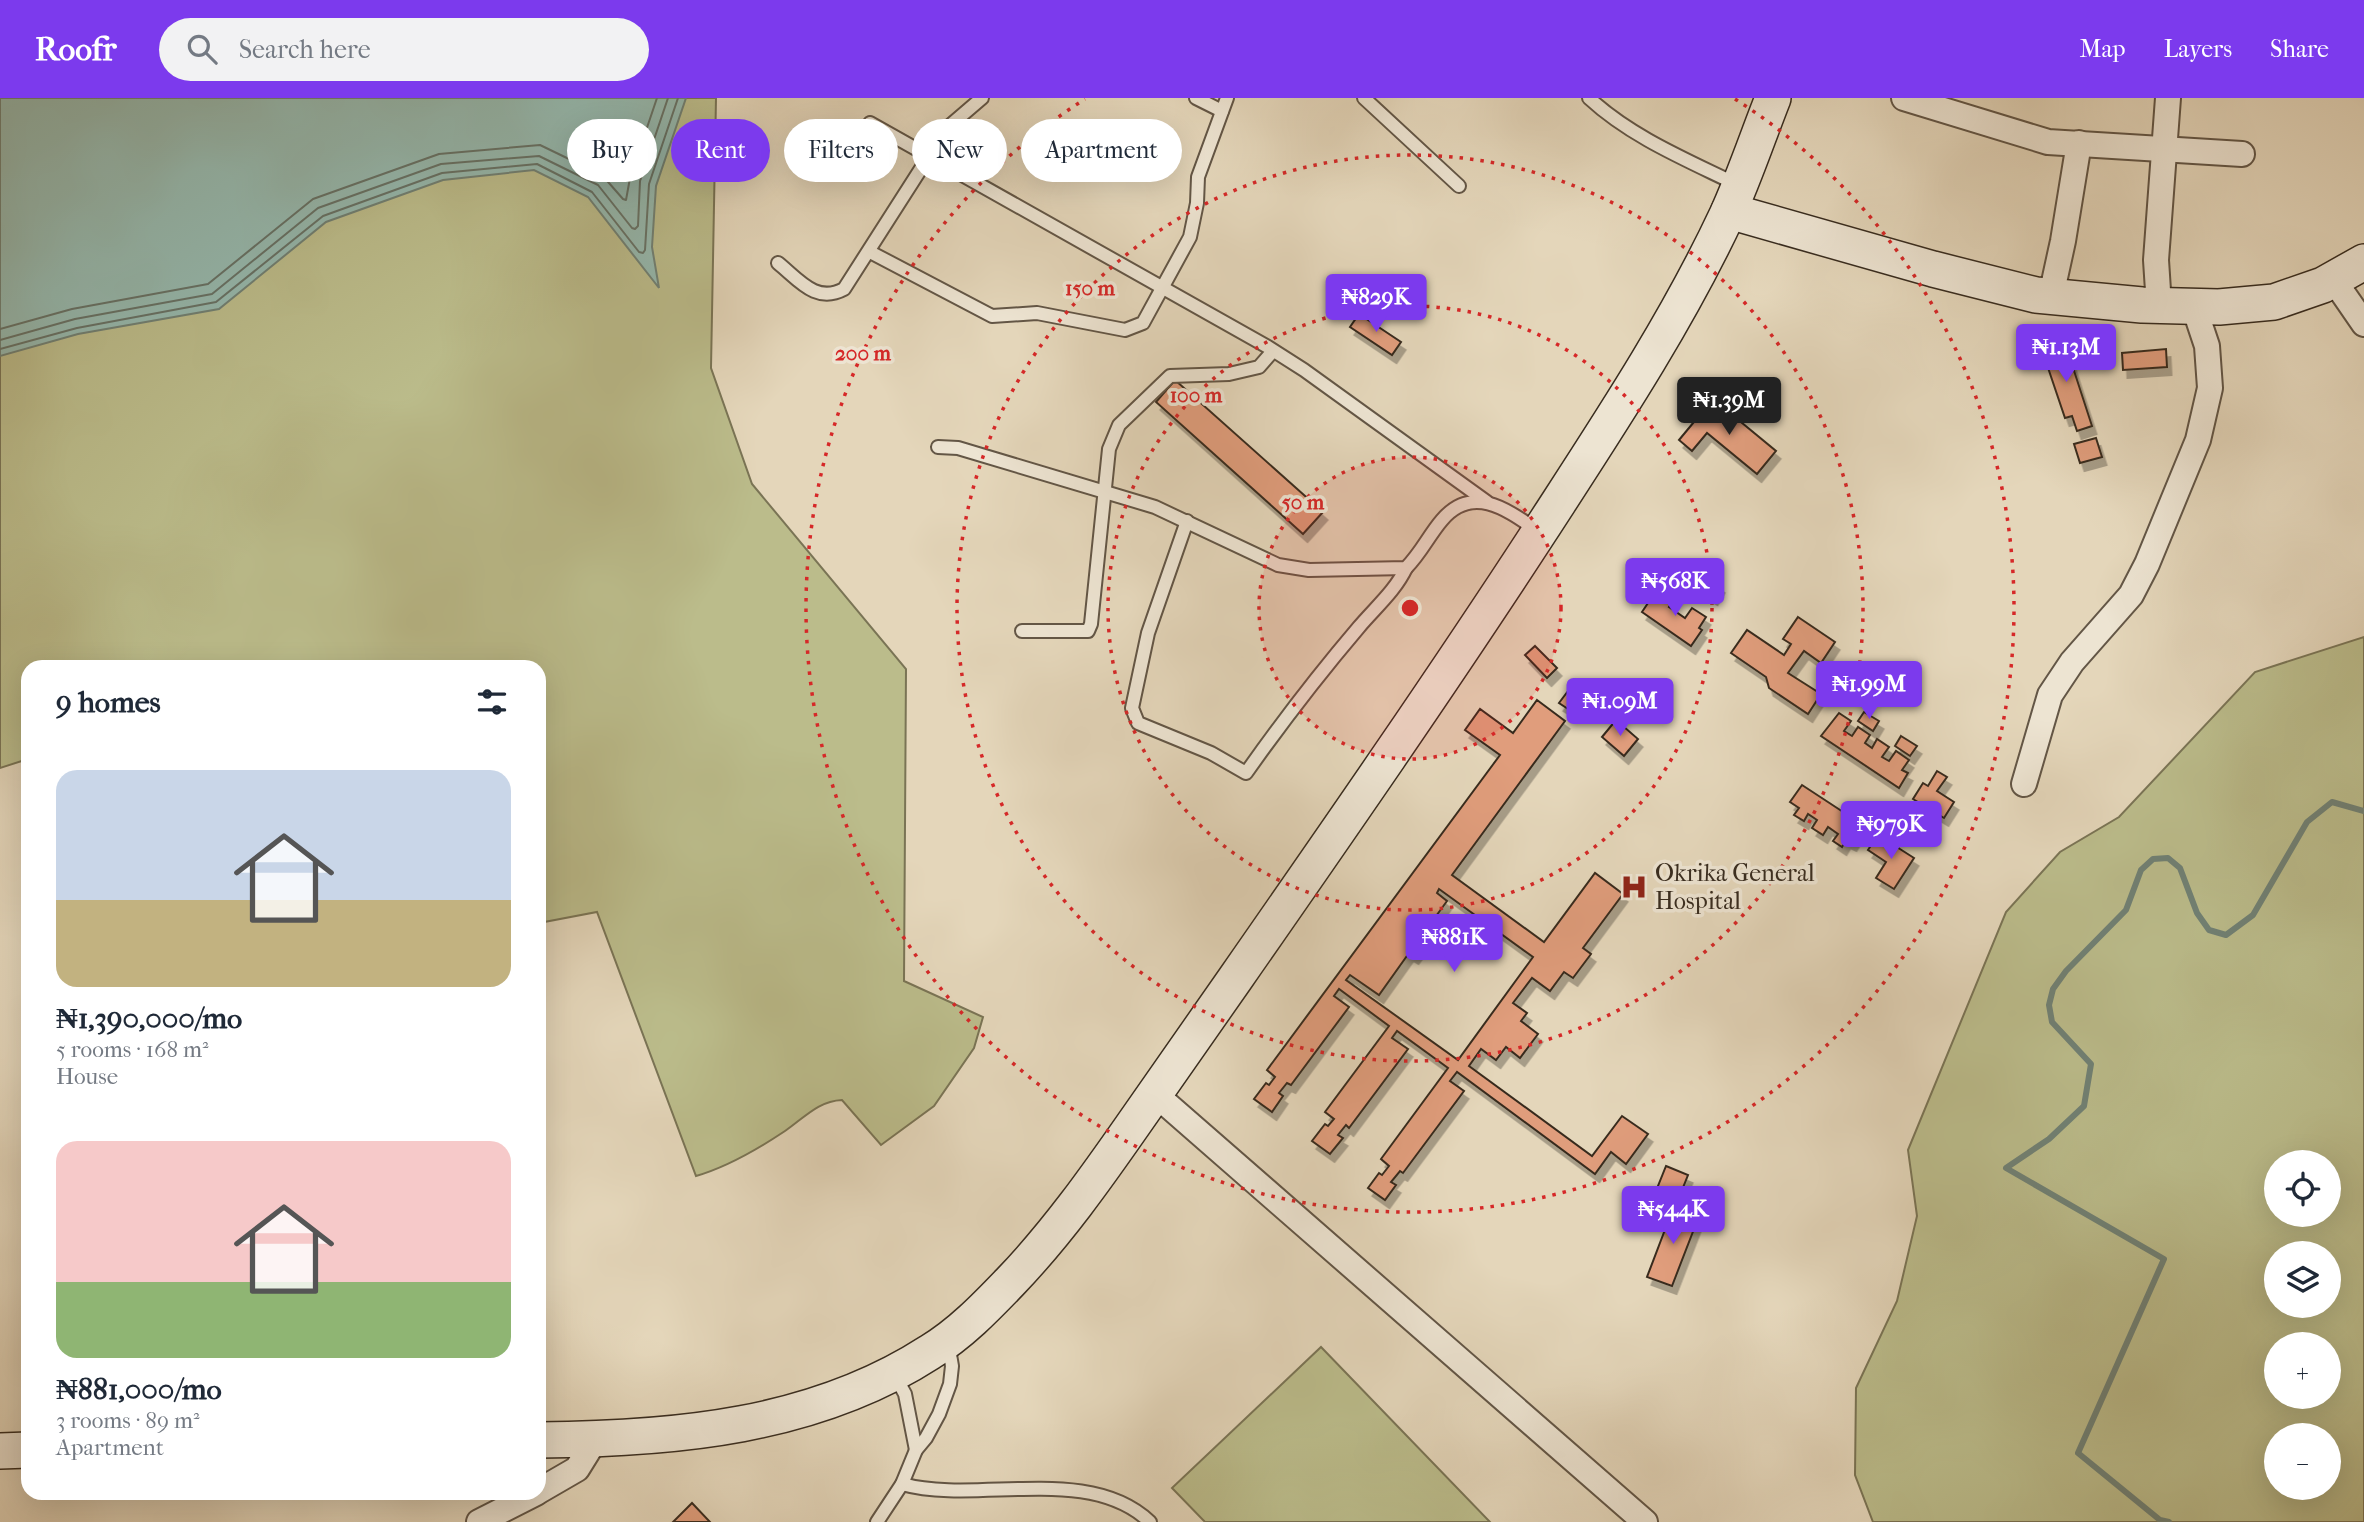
<!DOCTYPE html>
<html lang="en">
<head>
<meta charset="utf-8">
<style>
	body { margin:0; font-family:"IM FELL French Canon",serif; background:#f2f2f3; color:#1f2937; height:100vh; display:flex; flex-direction:column; font-size:26px; white-space:nowrap }
	* { box-sizing:border-box; margin:0 }
	p { font-size:23px; color:#747a83 }
	.icon { flex:none; width:38px; height:38px; fill:none; stroke:currentColor; stroke-width:2; stroke-linecap:round; stroke-linejoin:round }
	.map { position:relative; flex:1; overflow:hidden }
	.panel { position:absolute; left:21px; top:562px; width:525px; height:840px; display:flex; flex-direction:column; background:#fff; border-radius:21px; box-shadow:0 7px 28px #0002 }
	.panel>* { flex:none }
	.banner { position:absolute; left:567px; top:21px; width:665px; height:63px; display:flex; gap:14px }
	.controls { position:absolute; left:2264px; top:1052px; display:grid; gap:14px }
	.controls a { display:grid; place-items:center; width:77px; height:77px; border-radius:50%; background:#fff; box-shadow:0 7px 28px #0002; font-size:35px }
	.price { position:absolute; translate:-50% -60px; padding:0 16px; border-radius:7px; background:#7c3aed; color:#fff; font-size:23px; line-height:46px; filter:drop-shadow(0 2px 4px #0008) }
	.price::after { content:''; position:absolute; left:50%; top:42px; width:21px; height:16px; margin-left:-10px; background:inherit; clip-path:polygon(0 0,100% 0,50% 100%) }
	.price.current { background:#222; color:#fff }
	ul { padding:0; list-style:none }
	li { display:grid; align-content:center; gap:14px; height:371px; padding:0 35px }
	li span { display:grid; place-items:center; height:217px; border-radius:21px; color:#555 }
	li>.icon { margin-inline-start:auto }
	span .icon { width:126px; height:126px; fill:#fffc; stroke-width:1 }
	li b { font-size:30px }
	h2 { display:flex; justify-content:space-between; align-items:center; height:84px; padding:0 35px; font-size:30px }
	.tag { padding:0 24px; border-radius:32px; background:#fff; box-shadow:0 7px 28px #0002; font-size:24px; line-height:63px }
	.tag.current { background:#7c3aed; color:#fff }
	header { display:flex; align-items:center; gap:42px; box-sizing:border-box; height:98px; padding:0 35px; background:#7c3aed; color:#fff }
	header strong { font-size:33px }
	nav { display:flex; gap:38px; margin-inline-start:auto; font-size:24px }
	.search { width:490px; height:63px; background:#f2f2f3; display:flex; align-items:center; gap:18px; box-sizing:border-box; padding:0 24px; border-radius:38px; color:#747a83; font-size:26px }
	.map>svg:first-child { display:block }
</style>
</head>
<body>
<header>
<strong>Roofr</strong>
<div class="search"><svg class="icon" aria-label="search" viewBox="0 0 24 24"><circle cx="10" cy="10" r="6"/><path d="M15 15l6 6"/></svg>Search here</div>
<nav><a>Map</a><a>Layers</a><a>Share</a></nav>
</header>
<div class="map">
<svg width="2364" height="1424" viewBox="0 0 2364 1424">
	<defs>
		<filter id="shadow"><feDropShadow dx="4.5" dy="8" stdDeviation="0" flood-color="#0004"/></filter>
	</defs>
	<rect width="100%" height="100%" fill="#e4d6ba"/>
	<filter id="stains"><feTurbulence type="fractalNoise" baseFrequency=".00286" numOctaves="4"/><feColorMatrix values="0 0 0 0 .2 0 0 0 0 .09 0 0 0 0 .02 0 0 0 .5 -.17"/></filter>
	<radialGradient id="worn" r=".72"><stop offset=".6" stop-color="#630" stop-opacity="0"/><stop offset="1" stop-color="#630" stop-opacity=".3"/></radialGradient>
	<g fill="#bbbc8b" stroke="#7a7455" stroke-width="2" fill-rule="evenodd">
		<path d="M 612,0 L 716,0 L 711,270 L 752,386 L 906,571 L 904,883 L 983,919 L 974,950 L 934,1008 L 881,1047 L 842,1002 C 818,1003 804,1020 785,1033 C 758,1051 727,1069 696,1078 L 597,814 L 539,825 L 539,569 L 28,569 L 28,661 L 0,670 L 0,58 Z"/>
		<path d="M 2364,539 L 2364,1424 L 1873,1424 L 1855,1377 L 1856,1290 L 1897,1203 L 1917,1118 L 1908,1052 L 2006,814 L 2060,754 L 2119,719 L 2255,574 ZM 2277,1064 L 2329,1064 L 2329,1116 L 2277,1116 ZM 2329,1155 L 2329,1208 L 2277,1208 L 2277,1155 ZM 2277,1246 L 2329,1246 L 2329,1298 L 2277,1298 ZM 2277,1337 L 2329,1337 L 2329,1390 L 2277,1390 Z"/>
		<polygon points="1321,1249 1490,1424 1205,1424 1172,1390"/>
	</g>
	<polygon fill="#95b9af" stroke="#708175" stroke-width="2" points="0,0 686,0 656,88 652,149 659,190 588,99 534,72 443,82 326,124 219,211 78,236 0,258"/>
	<g fill="none" stroke-linecap="round" stroke-linejoin="round">
		<g stroke="#667267" stroke-width="2">
			<polyline points="0,231 72,211 208,186 313,101 439,56 540,47 602,77 623,101 626,102 630,80 657,0"/>
			<polyline points="0,242 75,221 212,196 318,110 441,66 539,58 598,87 632,130 635,131 638,128 640,83 668,0"/>
			<polyline points="0,251 77,230 216,204 323,118 442,75 537,66 592,94 639,154 643,155 645,152 649,86 678,0"/>
		</g>
		<polyline stroke="#708175" stroke-width="6" points="2169,1424 2160,1422 2078,1355 2164,1161 2006,1070 2049,1041 2084,1008 2091,966 2052,924 2049,907 2053,891 2066,873 2126,812 2141,772 2153,761 2168,760 2180,770 2197,815 2209,832 2226,837 2253,817 2307,724 2332,704 2364,713"/>
	</g>
	<g fill="#e09d7c" stroke="#382c1f" stroke-width="2" fill-rule="evenodd" filter="url(#shadow)">
		<polygon points="1359,216 1401,244 1392,257 1350,229"/>
		<polygon points="2064,242 2092,328 2077,333 2072,318 2065,320 2041,249"/>
		<polygon points="2166,251 2167,269 2123,272 2122,255"/>
		<polygon points="1175,282 1323,414 1303,436 1156,304"/>
		<polygon points="1713,301 1776,353 1757,376 1707,335 1692,353 1679,342"/>
		<polygon points="2096,340 2102,359 2080,365 2074,346"/>
		<polygon points="1686,464 1720,487 1713,499 1678,476"/>
		<polygon points="1665,491 1676,499 1669,509 1685,520 1692,510 1706,519 1699,530 1702,532 1691,548 1642,514 1652,499 1657,502"/>
		<polygon points="1798,519 1835,544 1821,565 1804,553 1788,575 1821,596 1808,616 1769,590 1766,579 1731,555 1747,532 1784,557 1791,546 1783,541"/>
		<polygon points="1535,548 1557,570 1547,580 1525,557"/>
		<polygon points="1571,589 1583,597 1571,613 1559,605"/>
		<path d="M 1537,602 L 1565,623 L 1452,777 L 1544,844 L 1595,775 L 1623,796 L 1583,850 L 1591,856 L 1573,880 L 1564,874 L 1550,893 L 1532,880 L 1513,905 L 1527,915 L 1521,923 L 1538,936 L 1520,960 L 1506,949 L 1496,962 L 1481,951 L 1469,968 L 1592,1058 L 1622,1018 L 1648,1036 L 1626,1066 L 1611,1054 L 1595,1076 L 1457,974 L 1450,983 L 1464,993 L 1403,1075 L 1400,1073 L 1391,1084 L 1396,1087 L 1385,1102 L 1368,1090 L 1379,1075 L 1382,1077 L 1389,1068 L 1381,1061 L 1448,970 L 1397,933 L 1392,940 L 1408,951 L 1349,1030 L 1346,1027 L 1338,1037 L 1343,1040 L 1330,1056 L 1312,1043 L 1325,1026 L 1328,1028 L 1334,1021 L 1325,1014 L 1389,928 L 1339,891 L 1334,898 L 1349,909 L 1291,987 L 1287,985 L 1279,995 L 1283,998 L 1272,1014 L 1254,1001 L 1266,985 L 1269,987 L 1275,979 L 1267,972 L 1500,657 L 1465,632 L 1480,611 L 1513,635 ZM 1439,791 L 1533,859 L 1458,962 L 1346,882 L 1350,877 L 1379,897 L 1409,855 L 1414,858 L 1428,840 L 1423,836 L 1447,803 L 1437,795 Z"/>
		<polygon points="1864,614 1879,623 1873,633 1858,623"/>
		<polygon points="1839,615 1851,623 1844,633 1852,638 1858,629 1870,637 1865,645 1872,650 1877,641 1889,649 1882,659 1889,663 1896,653 1909,662 1902,672 1908,675 1899,690 1821,638"/>
		<polygon points="1616,622 1638,641 1624,658 1602,639"/>
		<polygon points="1901,638 1917,648 1910,658 1895,648"/>
		<polygon points="1937,673 1947,679 1937,693 1954,704 1944,720 1913,701 1923,685 1928,688"/>
		<polygon points="1802,687 1863,727 1852,745 1846,742 1842,749 1833,743 1838,736 1828,729 1823,737 1812,730 1817,722 1808,716 1804,723 1794,717 1799,710 1790,704"/>
		<polygon points="1878,737 1914,760 1894,791 1876,780 1886,764 1868,752"/>
		<polygon points="1666,1068 1688,1077 1678,1102 1656,1093"/>
		<polygon points="1674,1108 1699,1118 1672,1188 1647,1179"/>
		<polygon points="692,1405 710,1424 673,1424"/>
	</g>
	<g fill="none" stroke-linecap="round" stroke-linejoin="round">
		<g stroke="#635646" stroke-width="16">
			<g id="lane">
				<polyline points="1196,0 1222,13"/>
				<polyline points="1364,0 1459,88"/>
				<path d="M 1589,0 C 1631,39 1687,62 1738,87"/>
				<polyline points="870,25 1268,249 1304,272 1487,404"/>
				<polyline points="870,154 992,218 1037,215 1125,232 1143,225 1190,139 1197,105 1198,79 1227,0"/>
				<path d="M 778,165 C 799,182 816,206 844,191 L 947,30 L 982,0"/>
				<path d="M 938,349 L 958,350 L 1155,409 L 1278,467 L 1309,472 L 1406,470 C 1421,455 1429,437 1442,422 C 1473,385 1509,413 1538,433"/>
				<path d="M 1187,423 L 1148,535 L 1132,610 L 1138,625 L 1211,655 L 1246,675 C 1282,624 1319,576 1359,529 C 1376,509 1395,493 1406,470"/>
				<polyline points="1022,533 1088,533 1091,526 1109,351 1119,327 1170,278 1229,276 1259,269 1273,253"/>
				<polyline points="894,1276 905,1296 916,1352"/>
				<path d="M 902,1386 C 977,1407 1088,1365 1150,1424"/>
				<polyline points="877,1424 902,1386 916,1352 926,1340 939,1316 950,1286 952,1268 948,1245"/>
			</g>
		</g>
		<g stroke="#635646" stroke-width="28">
			<g id="street">
				<polyline points="1904,0 2048,44 2242,56"/>
				<polyline points="2333,181 2364,226"/>
				<polyline points="2051,198 2063,143 2079,45"/>
				<polyline points="2159,208 2156,162 2168,0"/>
				<polyline points="2024,686 2050,597 2072,564 2131,497 2147,466 2198,342 2210,290 2207,248 2194,209"/>
				<polyline points="1155,996 1645,1424"/>
				<polyline points="539,1393 577,1371 595,1342"/>
				<polyline points="479,1424 536,1395"/>
			</g>
		</g>
		<g stroke="#382c1f" stroke-width="38">
			<g id="secondary">
				<polyline points="1729,113 1933,171 2036,197 2142,207 2219,209 2274,204 2323,187 2364,164"/>
				<path d="M 539,1342 C 674,1341 814,1329 930,1254 C 960,1236 986,1209 1010,1184 C 1057,1135 1096,1080 1135,1024 C 1168,977 1201,929 1235,881 C 1338,733 1441,585 1540,433 C 1606,331 1675,228 1727,117 C 1744,80 1758,38 1773,0"/>
				<polyline points="0,1353 28,1352"/>
			</g>
		</g>
		<use href="#lane" stroke="#ede4d2" stroke-width="12"/>
		<use href="#street" stroke="#ede4d2" stroke-width="24"/>
		<use href="#secondary" stroke="#ede4d2" stroke-width="35"/>
	</g>
	<circle cx="1410" cy="510" r="151" fill="#d62828" fill-opacity=".12"/>
	<g fill="none" stroke="#d62828" stroke-width="3.5" stroke-dasharray="3.5 7">
		<circle cx="1410" cy="510" r="151"/>
		<circle cx="1410" cy="510" r="302"/>
		<circle cx="1410" cy="510" r="453"/>
		<path d="M1735 1A604 604 0 1 1 1085 1"/>
	</g>
	<defs>
		<g id="hospital-bare" transform="scale(2.1)"><path d="M-5-5h3v3.5h4V-5h3V5h-3V1.5h-4V5h-3Z" fill="#8f2418" stroke="#ede4d2" stroke-width="2.5" paint-order="stroke"/></g>
	</defs>
	<g fill-rule="evenodd">
		<use href="#hospital-bare" x="1634" y="789"/>
	</g>
	<g text-anchor="middle" stroke-width="7" stroke-linejoin="round" paint-order="stroke">
		<g font-size="24" fill="#382c1f" stroke="#ede4d2" text-anchor="start">
			<text x="1655" y="783">Okrika General<tspan x="1655" dy="28">Hospital</tspan></text>
		</g>
	</g>
	<circle cx="1410" cy="510" r="10" fill="#d62828" stroke="#ede4d2" stroke-width="3.5"/>
	<g font-size="21" text-anchor="middle" font-weight="bold" fill="#d62828" stroke="#ede4d2" stroke-width="7" stroke-linejoin="round" paint-order="stroke">
		<text x="1090" y="197">150 m</text>
		<text x="863" y="262">200 m</text>
		<text x="1196" y="304">100 m</text>
		<text x="1303" y="411">50 m</text>
	</g>
	<rect width="100%" height="100%" filter="url(#stains)"/>
	<rect width="100%" height="100%" fill="url(#worn)"/>
</svg>
<div class="controls">
<a><svg class="icon" aria-label="locate" viewBox="0 0 24 24"><circle cx="12" cy="12" r="6"/><path d="M12 2v4M12 18v4M2 12h4M18 12h4"/></svg></a>
<a><svg class="icon" aria-label="layers" viewBox="0 0 24 24"><path d="M12 4l9 5-9 5-9-5zM3 14l9 5 9-5"/></svg></a>
<a>+</a>
<a>−</a>
</div>
<b class="price" style="left:1376px;top:236px">₦829K</b>
<b class="price" style="left:2066px;top:286px">₦1.13M</b>
<b class="price current" style="left:1729px;top:339px">₦1.39M</b>
<b class="price" style="left:1675px;top:520px">₦568K</b>
<b class="price" style="left:1869px;top:623px">₦1.99M</b>
<b class="price" style="left:1620px;top:640px">₦1.09M</b>
<b class="price" style="left:1891px;top:763px">₦979K</b>
<b class="price" style="left:1454px;top:876px">₦881K</b>
<b class="price" style="left:1673px;top:1148px">₦544K</b>
<div class="banner">
<a class="tag">Buy</a>
<a class="tag current">Rent</a>
<a class="tag">Filters</a>
<a class="tag">New</a>
<a class="tag">Apartment</a>
</div>
<section class="panel">
<h2>9 homes<svg class="icon" aria-label="filters" viewBox="0 0 24 24"><path d="M4 7h16M4 17h16"/><circle cx="9" cy="7" r="2"/><circle cx="15" cy="17" r="2"/></svg></h2>
<ul>
<li><span style="background:linear-gradient(#c9d6e8 60%,#c2b280 0)"><svg class="icon" aria-label="home" viewBox="0 0 24 24"><path d="M3 11l9-7 9 7M6 9v11h12V9"/></svg></span><div><b>₦1,390,000/mo</b><p>5 rooms · 168 m²</p><p>House</p></div></li>
<li><span style="background:linear-gradient(#f6c9c9 65%,#8fb573 0)"><svg class="icon" aria-label="home" viewBox="0 0 24 24"><path d="M3 11l9-7 9 7M6 9v11h12V9"/></svg></span><div><b>₦881,000/mo</b><p>3 rooms · 89 m²</p><p>Apartment</p></div></li>
</ul>
</section>
</div>
</body>
</html>
